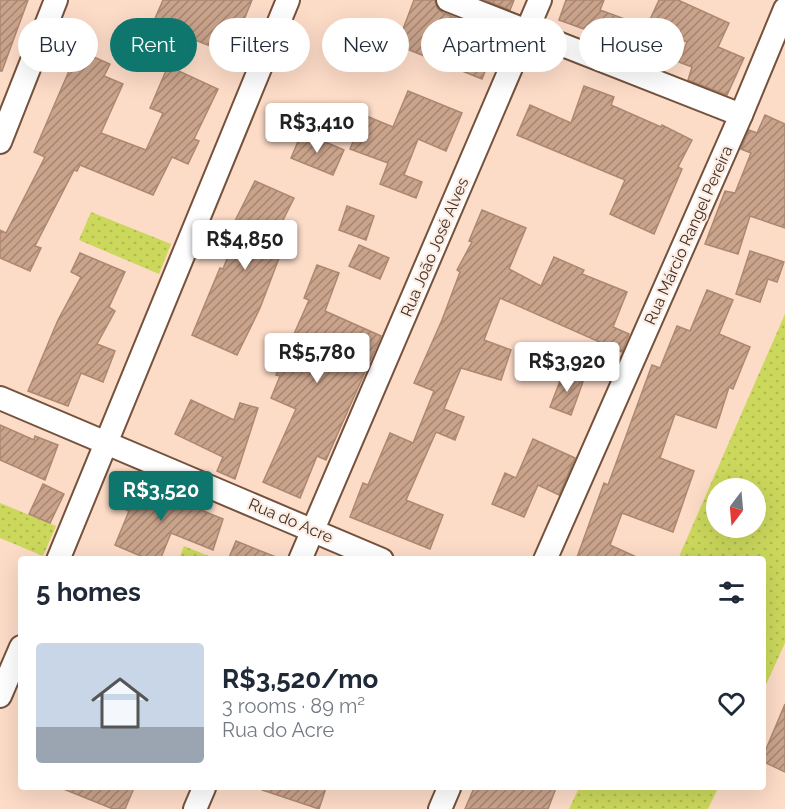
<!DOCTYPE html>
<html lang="en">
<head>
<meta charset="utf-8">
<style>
	body { margin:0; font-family:Raleway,sans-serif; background:#f6f6f7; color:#1f2937; height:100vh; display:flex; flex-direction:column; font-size:22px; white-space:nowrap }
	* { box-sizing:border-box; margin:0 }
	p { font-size:20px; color:#747a83 }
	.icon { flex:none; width:33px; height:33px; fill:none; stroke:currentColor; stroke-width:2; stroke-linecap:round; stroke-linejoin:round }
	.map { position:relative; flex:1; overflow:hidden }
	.drawer { position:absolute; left:18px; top:556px; width:748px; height:234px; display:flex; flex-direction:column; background:#fff; border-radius:6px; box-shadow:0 6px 24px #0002 }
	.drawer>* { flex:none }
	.top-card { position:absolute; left:18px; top:18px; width:750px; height:54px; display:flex; gap:12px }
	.needle { width:39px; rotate:196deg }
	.fabs { position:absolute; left:706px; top:478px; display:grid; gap:12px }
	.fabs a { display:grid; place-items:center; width:60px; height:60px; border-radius:50%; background:#fff; box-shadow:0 6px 24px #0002; font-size:30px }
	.price { position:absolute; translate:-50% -51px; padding:0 14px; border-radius:6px; background:#fff; color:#222; font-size:20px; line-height:39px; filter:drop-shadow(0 2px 3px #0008) }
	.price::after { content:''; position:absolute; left:50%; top:36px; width:18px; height:14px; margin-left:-9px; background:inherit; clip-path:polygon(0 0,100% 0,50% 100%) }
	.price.active { background:#0f766e; color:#fff }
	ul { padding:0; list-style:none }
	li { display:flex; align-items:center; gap:18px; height:150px; padding:0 18px }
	li span { display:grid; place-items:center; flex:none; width:168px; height:120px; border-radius:6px; color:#555 }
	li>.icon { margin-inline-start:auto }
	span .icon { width:72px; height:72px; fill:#fffc; stroke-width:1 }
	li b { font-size:26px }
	h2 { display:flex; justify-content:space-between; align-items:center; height:72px; padding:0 18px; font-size:26px }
	.tag { padding:0 21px; border-radius:27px; background:#fff; box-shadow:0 6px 24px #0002; font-size:21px; line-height:54px }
	.tag.active { background:#0f766e; color:#fff }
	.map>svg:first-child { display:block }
</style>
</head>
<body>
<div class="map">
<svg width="785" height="809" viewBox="0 0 785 809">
	<defs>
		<pattern id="grass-dots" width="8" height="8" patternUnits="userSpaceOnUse" patternTransform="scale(1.5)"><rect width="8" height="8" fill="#cbd85c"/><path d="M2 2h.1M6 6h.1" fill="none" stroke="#afba50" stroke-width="1.8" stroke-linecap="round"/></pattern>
		<pattern id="building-hatch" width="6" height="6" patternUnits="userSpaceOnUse" patternTransform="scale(1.5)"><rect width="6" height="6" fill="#caa38b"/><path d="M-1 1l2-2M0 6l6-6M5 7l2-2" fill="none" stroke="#a58572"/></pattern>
	</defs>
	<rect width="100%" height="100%" fill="#fcdbc7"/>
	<g fill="url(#grass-dots)" fill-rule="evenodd">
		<polygon points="91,212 171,244 159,274 79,240"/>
		<path d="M 785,314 L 785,643 L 764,689 L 764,560 L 678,559 ZM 717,489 L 756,489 L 756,528 L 717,528 Z"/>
		<polygon points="0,503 56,526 43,556 0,538"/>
		<polygon points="184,546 216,559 179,559"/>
		<polygon points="579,788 718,788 708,809 569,809"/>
	</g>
	<g fill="url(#building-hatch)" stroke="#ad8870" stroke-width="1.5">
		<polygon points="0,0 28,0 2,71 0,71"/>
		<polygon points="163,0 252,0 230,54 153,23"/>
		<polygon points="414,0 435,0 437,8 443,13 500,35 482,79 397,45"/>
		<polygon points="485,0 514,0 510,10"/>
		<polygon points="566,0 604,0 600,10 652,29 641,58 592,40 595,33 559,20"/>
		<polygon points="659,0 678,0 729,23 718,47 744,58 727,95 688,80 692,67 679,62 687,42 648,24"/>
		<polygon points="78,50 110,64 104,76 123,84 101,133 146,150 163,113 150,108 168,66 218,89 194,139 199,141 188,164 172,157 153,195 80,165 77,171 74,170 35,246 41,248 30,271 0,258 0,230 6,233 45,157 34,152"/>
		<polygon points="584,86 614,97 611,105 661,127 662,125 692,140 678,167 682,169 654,234 610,214 625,180 517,135 530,105 571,123"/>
		<polygon points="408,91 462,113 446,151 418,139 404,175 422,182 416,198 380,184 388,163 350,149 364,115 393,127"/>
		<polygon points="765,115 785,124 785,228 750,216 738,254 705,244 725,191 735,193 751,153 741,149 749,130 757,133"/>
		<polygon points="302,132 344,150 333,175 291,158"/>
		<polygon points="255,181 294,198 269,248 281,253 260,308 237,355 192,335 220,268 223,269 240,226 234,223"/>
		<polygon points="347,206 374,216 366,240 339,230"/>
		<polygon points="482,210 526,228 509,269 541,286 554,257 584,270 582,274 627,292 613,327 629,334 622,352 500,298 484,340 511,350 501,380 461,368 444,409 464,417 455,440 436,432 406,500 443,515 430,549 350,517 363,483 368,485 390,433 413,443 434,391 414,383 442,320 460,272 457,270 472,242 469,241"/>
		<polygon points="359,245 389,258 380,279 349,266"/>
		<polygon points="750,251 784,262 777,282 768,279 760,302 736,294"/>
		<polygon points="80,253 125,272 109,307 115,311 97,344 115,351 103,382 81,373 68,406 28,391 58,320 81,277 71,272"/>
		<polygon points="317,265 339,273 325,311 381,336 326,460 317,456 300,498 263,482 296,409 271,398 280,376 276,375 309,300 304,298"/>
		<polygon points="707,290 733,300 719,334 750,347 733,389 729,387 716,428 675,414 660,458 694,471 673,532 622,513 610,545 643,560 576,560 604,483 608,485 652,365 660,368 677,326 690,331"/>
		<polygon points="564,371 584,379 571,415 550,407"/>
		<polygon points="191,400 234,420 240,403 258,408 235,479 217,471 223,457 175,434"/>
		<polygon points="0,425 34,440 35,436 58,445 45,480 0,460"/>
		<polygon points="533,439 575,458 559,495 538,485 524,517 492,504 505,473 516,478"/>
		<polygon points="123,478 223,519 213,550 171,533 160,560 150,560 115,545 129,511 113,504"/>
		<polygon points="43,484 64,494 50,523 29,514"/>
		<polygon points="236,541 281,559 281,560 228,560"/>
		<polygon points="785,704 785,772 764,762 764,754"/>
		<polygon points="61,788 134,788 125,809 113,809"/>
		<polygon points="262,788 326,788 319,809 262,790"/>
		<polygon points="474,788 556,788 548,809 465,809"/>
	</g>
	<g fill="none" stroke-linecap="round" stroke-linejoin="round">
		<g stroke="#74523c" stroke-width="26">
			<g id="minor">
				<polyline points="448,0 741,115"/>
				<polyline points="0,142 56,0"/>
				<polyline points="0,398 382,560"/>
				<polyline points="58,560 288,0"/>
				<polyline points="300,560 540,0"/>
				<polyline points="545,560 741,115 785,9"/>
				<polyline points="0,696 21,647"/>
				<polyline points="195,809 204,788"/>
				<polyline points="440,809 449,788"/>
			</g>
		</g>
		<use href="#minor" stroke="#fff" stroke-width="22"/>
	</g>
	<g text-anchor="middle" stroke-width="4.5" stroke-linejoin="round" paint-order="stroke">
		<g font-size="16" fill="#403127" stroke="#fdece2">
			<text transform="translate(688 235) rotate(-66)" y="6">Rua Márcio Rangel Pereira</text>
			<text transform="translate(434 247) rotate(-67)" y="6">Rua João José Alves</text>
			<text transform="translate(291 520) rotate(23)" y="6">Rua do Acre</text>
		</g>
	</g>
</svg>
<div class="fabs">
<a><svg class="needle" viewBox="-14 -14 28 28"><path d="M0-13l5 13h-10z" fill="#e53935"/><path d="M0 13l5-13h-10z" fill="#747a83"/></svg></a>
</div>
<b class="price" style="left:317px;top:154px">R$3,410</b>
<b class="price" style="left:245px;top:271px">R$4,850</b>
<b class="price" style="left:317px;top:384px">R$5,780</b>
<b class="price" style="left:567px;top:393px">R$3,920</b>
<b class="price active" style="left:161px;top:522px">R$3,520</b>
<div class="top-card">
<a class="tag">Buy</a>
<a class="tag active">Rent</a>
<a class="tag">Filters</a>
<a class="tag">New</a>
<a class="tag">Apartment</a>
<a class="tag">House</a>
</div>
<section class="drawer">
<h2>5 homes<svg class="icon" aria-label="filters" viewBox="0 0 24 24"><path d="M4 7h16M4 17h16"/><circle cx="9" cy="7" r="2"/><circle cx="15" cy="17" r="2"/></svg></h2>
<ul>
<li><span style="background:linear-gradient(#c9d6e8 70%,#9aa5b1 0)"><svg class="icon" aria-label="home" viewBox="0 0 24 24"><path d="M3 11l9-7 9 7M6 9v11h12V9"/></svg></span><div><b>R$3,520/mo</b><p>3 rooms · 89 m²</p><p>Rua do Acre</p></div><svg class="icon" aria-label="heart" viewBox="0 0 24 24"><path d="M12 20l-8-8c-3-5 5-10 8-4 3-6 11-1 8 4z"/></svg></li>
</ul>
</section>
</div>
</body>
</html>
